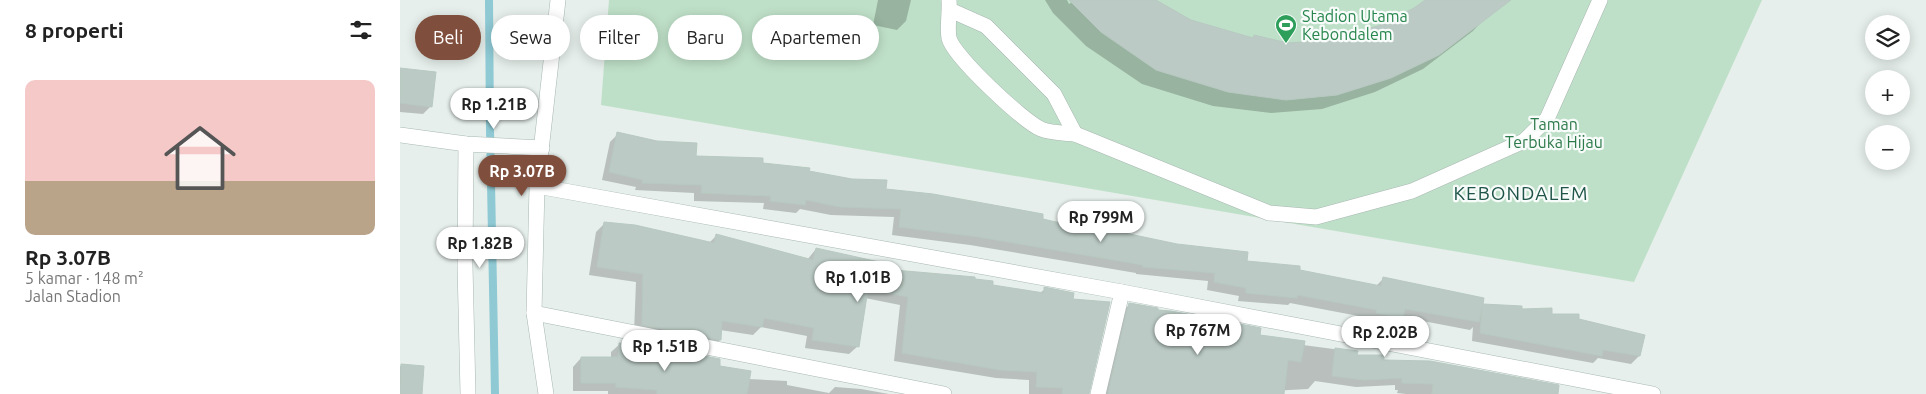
<!DOCTYPE html>
<html lang="id">
<head>
<meta charset="utf-8">
<style>
	body { margin:0; font-family:Ubuntu,sans-serif; background:#f2f2f2; color:#222; height:100vh; display:flex; flex-direction:column; font-size:19px; white-space:nowrap }
	* { box-sizing:border-box; margin:0 }
	p { font-size:16px; color:#767676 }
	.icon { flex:none; width:28px; height:28px; fill:none; stroke:currentColor; stroke-width:2; stroke-linecap:round; stroke-linejoin:round }
	.map { position:relative; flex:1; overflow:hidden }
	.side { display:flex; flex-direction:column; background:#fff; width:400px }
	.side>* { flex:none }
	.top-card { position:absolute; left:15px; top:15px; width:475px; height:45px; display:flex; gap:10px }
	.tools { position:absolute; left:1465px; top:15px; display:grid; gap:10px }
	.tools a { display:grid; place-items:center; width:45px; height:45px; border-radius:50%; background:#fff; box-shadow:0 2px 12px #0003; font-size:25px }
	.price { position:absolute; translate:-50% -42px; padding:0 11px; border-radius:18px; background:#fff; color:#222; font-size:16px; line-height:32px; filter:drop-shadow(0 1px 2px #0008) }
	.price::after { content:''; position:absolute; left:50%; top:30px; width:15px; height:11px; margin-left:-8px; background:inherit; clip-path:polygon(0 0,100% 0,50% 100%) }
	.price.on { background:#804e3d; color:#fff }
	ul { padding:0; list-style:none }
	li { display:grid; align-content:center; gap:10px; height:265px; padding:0 25px }
	li+li { border-top:1px solid #e0e0e0 }
	li span { display:grid; place-items:center; height:155px; border-radius:10px; color:#555 }
	li>.icon { margin-inline-start:auto }
	span .icon { width:90px; height:90px; fill:#fffc; stroke-width:1 }
	li b { font-size:21px }
	h2 { display:flex; justify-content:space-between; align-items:center; height:60px; padding:0 25px; font-size:21px }
	.pill { padding:0 18px; border-radius:22px; background:#fff; box-shadow:0 2px 12px #0003; font-size:18px; line-height:45px }
	.pill.on { background:#804e3d; color:#fff }
	main { display:flex; flex:1; min-height:0 }
	.map>svg:first-child { display:block }
</style>
</head>
<body>
<main>
<section class="side">
<h2>8 properti<svg class="icon" aria-label="filters" viewBox="0 0 24 24"><path d="M4 7h16M4 17h16"/><circle cx="9" cy="7" r="2"/><circle cx="15" cy="17" r="2"/></svg></h2>
<ul>
<li><span style="background:linear-gradient(#f6c9c9 65%,#b9a48a 0)"><svg class="icon" aria-label="home" viewBox="0 0 24 24"><path d="M3 11l9-7 9 7M6 9v11h12V9"/></svg></span><div><b>Rp 3.07B</b><p>5 kamar · 148 m²</p><p>Jalan Stadion</p></div></li>
</ul>
</section>
<div class="map">
<svg width="1526" height="394" viewBox="0 0 1526 394">
	<rect width="100%" height="100%" fill="#e6efeb"/>
	<polygon fill="#bfe0c8" points="209,0 1362,0 1234,282 201,105"/>
	<g fill="#0003">
		<polygon points="478,0 511,0 506,21 497,30 473,25"/>
		<polygon points="645,0 667,0 669,4 671,3 669,0 753,0 791,22 852,39 854,36 888,45 928,42 979,27 1015,9 1027,0 1102,0 1073,31 1023,69 975,92 922,109 871,113 813,106 742,84 686,46 653,13"/>
		<polygon points="0,69 31,106 23,114 0,112"/>
		<polygon points="218,134 295,157 362,164 408,172 485,190 685,230 688,227 846,263 976,286 983,279 1081,305 1151,315 1243,336 1239,356 1231,364 1198,358 1193,363 1072,341 1073,327 1070,330 1002,317 994,325 969,320 969,318 890,303 888,305 838,301 839,296 807,290 808,281 736,274 736,273 570,245 492,235 494,217 431,215 400,209 396,213 363,209 364,203 294,201 294,193 235,190 236,187 202,180 210,142"/>
		<polygon points="205,223 309,243 316,236 407,260 416,249 481,270 640,293 645,289 672,300 688,394 629,394 629,380 596,378 494,361 500,305 465,298 458,346 449,354 405,348 407,336 361,327 353,335 320,330 320,340 312,348 234,333 236,282 189,275 196,232"/>
		<polygon points="729,305 859,336 903,345 956,352 956,357 1157,394 1006,394 997,393 998,390 995,390 995,385 956,387 915,381 908,389 868,391 877,394 703,394 722,312"/>
		<polygon points="220,344 318,367 348,379 387,381 387,385 429,393 435,387 461,389 489,394 208,394 208,391 173,391 173,367 181,358 211,358 211,352"/>
		<polygon points="0,366 23,367 21,394 0,394"/>
	</g>
	<g fill="none" stroke-linecap="round" stroke-linejoin="round">
		<polyline stroke="#8ec9d4" stroke-width="8" points="89,0 90,129 95,394"/>
	</g>
	<g fill="#bbcac4" stroke="#b8c9c2">
		<polygon points="669,0 756,0 791,20 853,38 854,35 888,43 928,40 978,26 1014,8 1025,0 1111,0 1039,55 991,78 937,95 886,100 828,92 756,70 701,32"/>
		<polygon points="0,68 36,72 32,107 0,103"/>
		<polygon points="217,132 257,141 297,143 296,156 363,158 363,163 410,168 409,171 452,179 487,180 486,189 533,194 643,214 643,219 687,229 687,225 777,244 848,252 847,261 900,266 900,270 981,286 983,277 1084,298 1083,304 1122,306 1122,309 1152,308 1152,314 1179,314 1179,319 1245,335 1240,356 1203,350 1202,356 1080,333 1082,308 1079,322 1005,309 1003,318 976,313 977,310 897,295 897,298 846,293 846,288 814,282 815,273 743,267 743,265 579,237 499,227 501,209 440,207 406,200 405,205 370,201 371,196 301,193 302,185 242,183 243,180 209,172"/>
		<polygon points="204,222 235,225 314,243 316,234 413,260 416,248 484,263 483,269 575,277 575,279 593,281 593,285 644,293 644,287 674,293 673,299 710,302 689,394 662,394 663,388 636,387 637,372 600,370 502,353 508,297 468,289 459,347 412,340 414,328 364,318 362,327 322,321 321,340 242,325 243,274 197,267"/>
		<polygon points="729,303 758,308 758,310 771,311 861,328 860,335 905,341 901,362 888,360 884,394 708,394"/>
		<polygon points="219,343 241,344 320,359 320,366 351,371 347,394 257,394 257,390 216,387 216,383 181,383 181,357 218,357"/>
		<polygon points="935,348 958,351 957,355 984,355 984,360 1030,361 1159,385 1158,394 1032,394 1033,384 1002,383 1002,378 964,380 932,376"/>
		<polygon points="1,364 24,366 22,394 0,394"/>
	</g>
	<g fill="none" stroke-linecap="round" stroke-linejoin="round">
		<g stroke="#a8b8b2" stroke-width="16">
			<g id="minor">
				<path d="M 549,0 C 550,12 547,27 549,38 C 553,56 623,121 641,129 C 650,133 665,133 675,134 L 869,213 L 916,217 L 1012,191 L 1124,141 L 1147,119 L 1200,0"/>
				<polyline points="550,10 586,26 654,94 675,134"/>
				<polyline points="0,135 66,144 142,148"/>
				<polyline points="66,144 65,265 68,394"/>
				<polyline points="137,186 722,292 1253,394"/>
				<polyline points="134,313 544,394"/>
				<polyline points="146,394 134,313 137,186 158,0"/>
				<polyline points="698,394 722,292"/>
			</g>
		</g>
		<use href="#minor" stroke="#fff" stroke-width="15"/>
	</g>
	<defs>
		<g id="stadium-pin" transform="scale(1.125)"><path d="M0 17L-7.5 6A9.5 9.5 0 1 1 7.5 6Z" fill="#2e9e5b" stroke="#f7fbf9"/><path d="M0-5a6.5 5 0 1 0 0 10a6.5 5 0 1 0 0-10ZM-3.5-1.8h7v3.6h-7Z" fill="#fff"/></g>
	</defs>
	<g fill-rule="evenodd">
		<use href="#stadium-pin" x="886" y="25"/>
	</g>
	<g text-anchor="middle" stroke-width="4.5" stroke-linejoin="round" paint-order="stroke">
		<g font-size="16" fill="#27864d" stroke="#f7fbf9" text-anchor="start">
			<text x="902" y="22">Stadion Utama<tspan x="902" dy="18">Kebondalem</tspan></text>
		</g>
		<g font-size="16" fill="#2d7a4b" stroke="#f7fbf9">
			<text x="1154" y="130">Taman<tspan x="1154" dy="18">Terbuka Hijau</tspan></text>
		</g>
		<g font-size="19" letter-spacing="1" fill="#1f5548" stroke="#f7fbf9">
			<text x="1121" y="200">KEBONDALEM</text>
		</g>
	</g>
</svg>
<div class="tools">
<a><svg class="icon" aria-label="layers" viewBox="0 0 24 24"><path d="M12 4l9 5-9 5-9-5zM3 14l9 5 9-5"/></svg></a>
<a>+</a>
<a>−</a>
</div>
<b class="price" style="left:94px;top:130px">Rp 1.21B</b>
<b class="price on" style="left:122px;top:197px">Rp 3.07B</b>
<b class="price" style="left:701px;top:243px">Rp 799M</b>
<b class="price" style="left:80px;top:269px">Rp 1.82B</b>
<b class="price" style="left:458px;top:303px">Rp 1.01B</b>
<b class="price" style="left:798px;top:356px">Rp 767M</b>
<b class="price" style="left:985px;top:358px">Rp 2.02B</b>
<b class="price" style="left:265px;top:372px">Rp 1.51B</b>
<div class="top-card">
<a class="pill on">Beli</a>
<a class="pill">Sewa</a>
<a class="pill">Filter</a>
<a class="pill">Baru</a>
<a class="pill">Apartemen</a>
</div>
</div>
</main>
</body>
</html>
